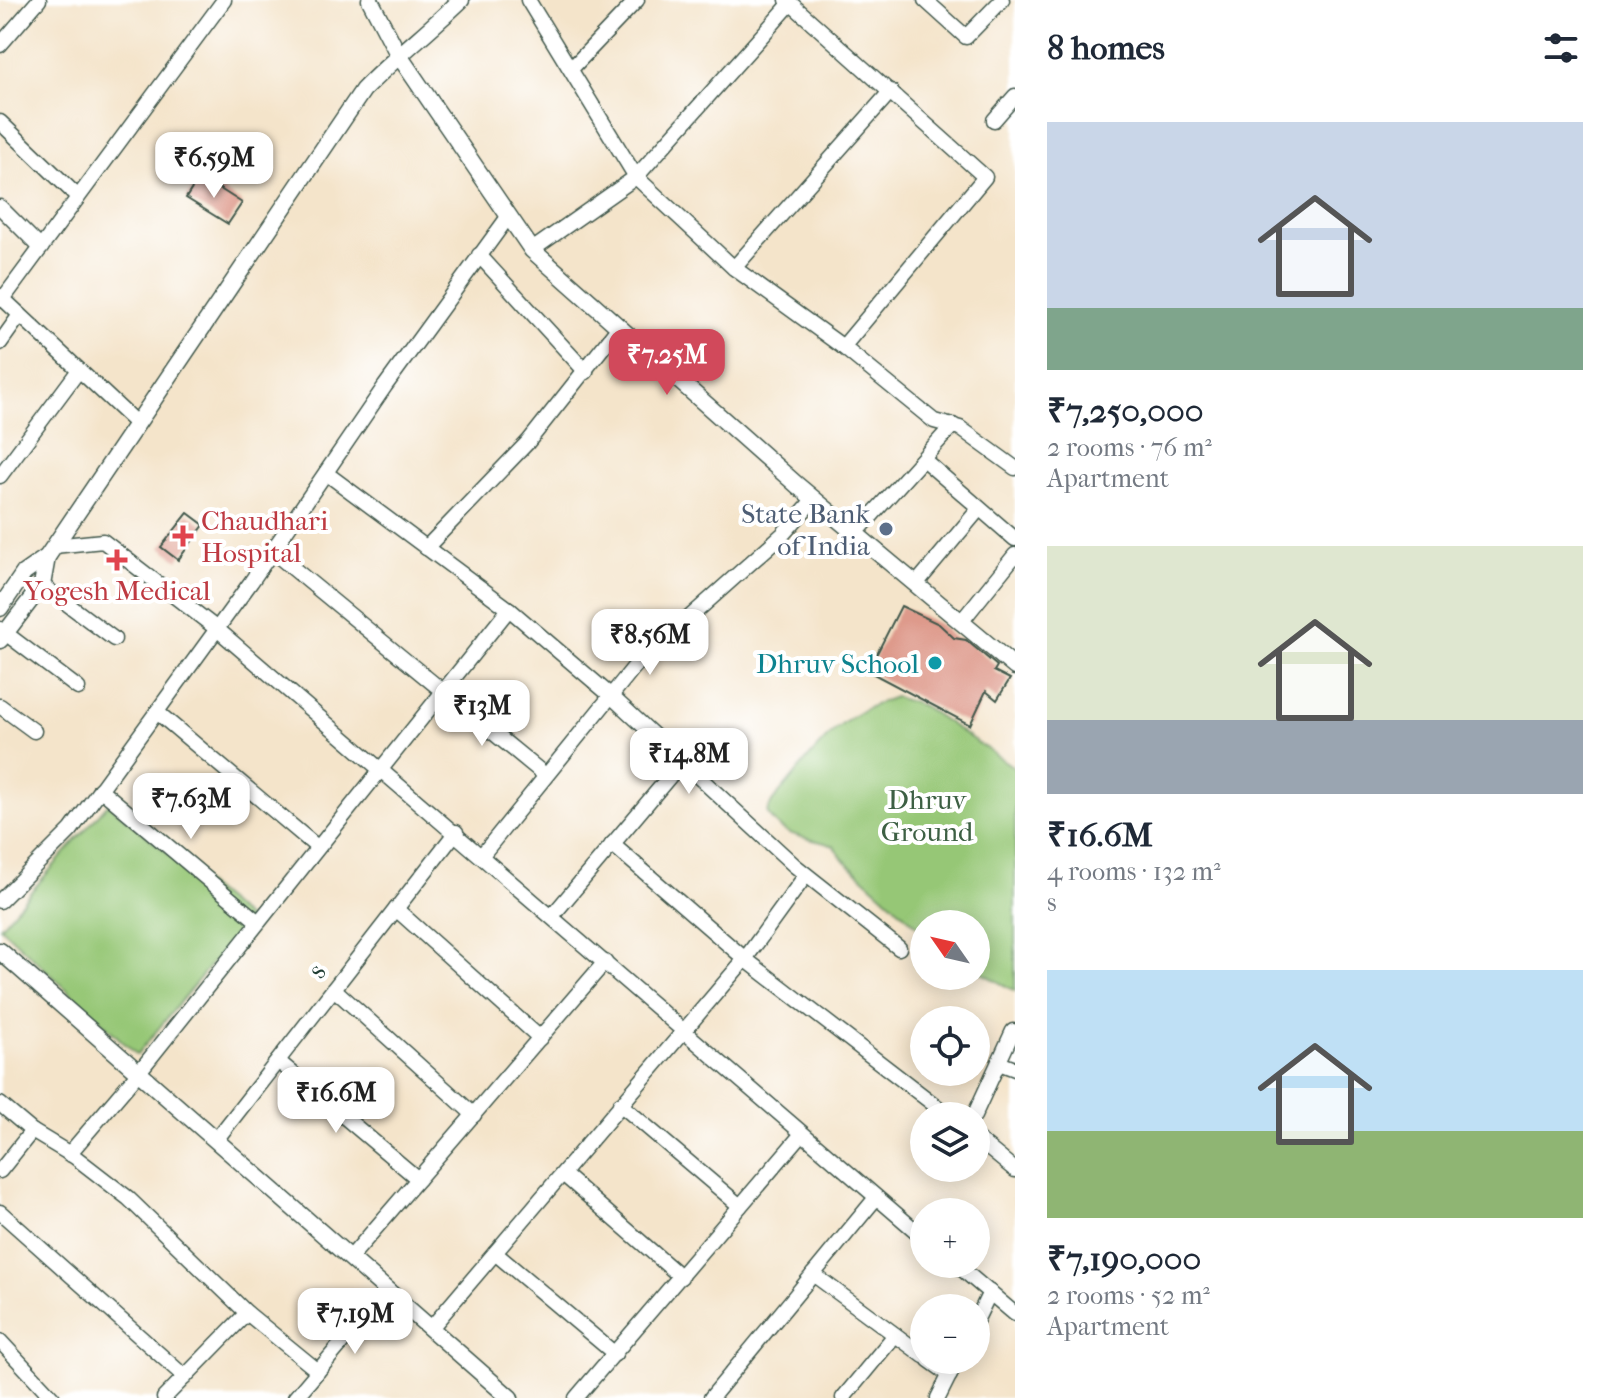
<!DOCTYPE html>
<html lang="en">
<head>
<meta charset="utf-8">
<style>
	body { margin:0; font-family:"IM FELL French Canon",serif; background:#f6f6f7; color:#1f2937; height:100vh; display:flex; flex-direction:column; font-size:30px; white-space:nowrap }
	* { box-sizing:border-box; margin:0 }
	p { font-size:26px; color:#747a83 }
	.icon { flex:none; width:44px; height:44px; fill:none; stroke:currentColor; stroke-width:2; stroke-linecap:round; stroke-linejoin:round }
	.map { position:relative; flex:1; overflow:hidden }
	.sheet { display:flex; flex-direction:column; background:#fff; width:600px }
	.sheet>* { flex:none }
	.needle { width:52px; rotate:304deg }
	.controls { position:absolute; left:910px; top:910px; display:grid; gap:16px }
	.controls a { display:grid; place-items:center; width:80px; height:80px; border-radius:50%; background:#fff; box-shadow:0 4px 20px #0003; font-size:40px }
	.price { position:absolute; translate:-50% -68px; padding:0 18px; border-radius:16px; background:#fff; color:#222; font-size:26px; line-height:52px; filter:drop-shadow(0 2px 4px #0008) }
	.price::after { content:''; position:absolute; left:50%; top:48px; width:24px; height:18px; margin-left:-12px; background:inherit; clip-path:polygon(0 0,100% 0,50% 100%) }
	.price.active { background:#d1495b; color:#fff }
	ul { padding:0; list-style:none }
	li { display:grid; align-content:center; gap:16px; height:424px; padding:0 32px }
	li span { display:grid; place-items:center; height:248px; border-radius:0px; color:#555 }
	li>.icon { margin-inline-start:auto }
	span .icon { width:144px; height:144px; fill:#fffc; stroke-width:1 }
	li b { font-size:34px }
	h2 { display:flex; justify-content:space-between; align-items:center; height:96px; padding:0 32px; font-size:34px }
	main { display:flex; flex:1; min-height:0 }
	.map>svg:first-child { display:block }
</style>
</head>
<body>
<main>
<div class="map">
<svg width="1015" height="1398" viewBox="0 0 1015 1398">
	<rect width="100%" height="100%" fill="#fff"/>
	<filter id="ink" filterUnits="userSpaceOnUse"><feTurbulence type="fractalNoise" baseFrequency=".0125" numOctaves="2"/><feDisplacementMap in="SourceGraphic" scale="16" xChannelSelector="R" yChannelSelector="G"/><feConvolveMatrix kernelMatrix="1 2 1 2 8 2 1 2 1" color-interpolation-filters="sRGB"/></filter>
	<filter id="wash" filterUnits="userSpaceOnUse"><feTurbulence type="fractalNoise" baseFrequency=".006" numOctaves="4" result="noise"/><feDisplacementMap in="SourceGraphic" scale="32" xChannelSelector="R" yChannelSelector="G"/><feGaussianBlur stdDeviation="1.8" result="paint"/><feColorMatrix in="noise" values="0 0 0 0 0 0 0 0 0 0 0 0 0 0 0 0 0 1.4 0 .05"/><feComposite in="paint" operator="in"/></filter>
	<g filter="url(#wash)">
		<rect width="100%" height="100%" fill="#f4e4ca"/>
		<g fill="#96c776" stroke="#5a8255" stroke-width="2">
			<path d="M 895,697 L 923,706 L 1015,768 L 1015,991 L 976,970 L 976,924 L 924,924 L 924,932 L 843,859 L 834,846 C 809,837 780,838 767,812 L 772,802 C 813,756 831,717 895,697 Z"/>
			<polygon points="108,804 248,919 137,1055 0,927"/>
		</g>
		<g id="blocks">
			<g fill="#de9a8b">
				<polygon points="200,176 242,203 228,224 186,198"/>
				<polygon points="188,513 204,525 178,560 161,547"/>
				<polygon points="901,606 939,624 954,638 966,640 997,666 994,671 1010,679 997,700 986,691 970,725 868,671"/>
			</g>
		</g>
	</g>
	<g filter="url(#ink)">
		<use href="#blocks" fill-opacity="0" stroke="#3f564a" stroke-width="2"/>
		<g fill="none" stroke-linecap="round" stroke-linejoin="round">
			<g stroke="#3f564a" stroke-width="17">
				<g id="minor">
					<polyline points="528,0 636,177 734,268 843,347 934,421 960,428 1015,468"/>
					<polyline points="787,0 985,177 843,347"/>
					<polyline points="925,0 966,37 1002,0"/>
					<polyline points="0,45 39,0"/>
					<polyline points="571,69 637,0"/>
					<polyline points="994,120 1015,96"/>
					<polyline points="0,122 78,197"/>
					<polyline points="0,207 41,248"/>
					<polyline points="532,250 636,177 791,3"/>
					<polyline points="479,255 586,372"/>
					<polyline points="734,268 891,91"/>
					<polyline points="0,296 137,424"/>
					<polyline points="3,299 224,0"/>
					<polyline points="0,343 20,315"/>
					<polyline points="923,459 1015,539"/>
					<polyline points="0,476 79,370"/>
					<polyline points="855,534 953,425"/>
					<polyline points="54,546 103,541 217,629 924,1238"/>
					<polyline points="426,548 528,442 619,327"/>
					<polyline points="272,551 545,775"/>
					<polyline points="916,584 979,509"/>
					<polyline points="42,585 114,639"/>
					<polyline points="509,609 610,695 794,865 899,948"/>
					<polyline points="961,622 1015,555"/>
					<polyline points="0,629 78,688"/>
					<polyline points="0,706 34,731"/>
					<polyline points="157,712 317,847"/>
					<polyline points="100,789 257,921"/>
					<polyline points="612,844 745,959 949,1116"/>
					<polyline points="482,855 635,666 783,534 814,499"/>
					<polyline points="0,901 71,830 251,582 385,386 508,217"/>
					<polyline points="396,909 540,1038"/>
					<polyline points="552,916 681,763"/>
					<polyline points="334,989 474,1115"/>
					<polyline points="278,1061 418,1179"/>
					<polyline points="999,1063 1015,1069"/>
					<polyline points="0,1104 32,1131 75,1157 128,1198 247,1313 318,1371"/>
					<polyline points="620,1104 740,1206"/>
					<polyline points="974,1116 1013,1031"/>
					<polyline points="976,1138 1015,1170"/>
					<polyline points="216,1140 456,832"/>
					<polyline points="69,1154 139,1072 509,609 326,473"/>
					<polyline points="0,1171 32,1131"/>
					<polyline points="563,1174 681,1277"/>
					<polyline points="0,1212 185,1377"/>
					<polyline points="495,1253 615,1354"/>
					<polyline points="350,1258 605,962"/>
					<polyline points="956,1264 1015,1314"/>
					<polyline points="813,1274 924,1356"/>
					<polyline points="976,1321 990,1292"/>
					<polyline points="431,1328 745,959 806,875"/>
					<polyline points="0,1341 53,1398"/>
					<polyline points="929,1360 950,1375"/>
					<polyline points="164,1398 247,1313"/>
					<polyline points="295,1398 387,1290"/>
					<polyline points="576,1398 801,1135"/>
					<polyline points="711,1398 875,1199"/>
					<polyline points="843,1398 895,1335"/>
					<polyline points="938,1398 957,1360"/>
				</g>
			</g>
			<g stroke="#3f564a" stroke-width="19">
				<g id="tertiary">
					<polyline points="370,0 398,54 532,250 797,485 1015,667"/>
					<path d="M 0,608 L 24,573 L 47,557 L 363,90 C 394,58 429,31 461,0"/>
					<polyline points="0,640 42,585 47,557"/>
					<polyline points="0,951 510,1398"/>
				</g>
			</g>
			<use href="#minor" stroke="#fff" stroke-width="14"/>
			<use href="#tertiary" stroke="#fff" stroke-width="16"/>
		</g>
	</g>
	<circle fill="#5c6f8a" stroke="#fff" stroke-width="3" cx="886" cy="529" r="8"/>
	<g fill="#e0444e" stroke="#fff" stroke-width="3">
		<path d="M179 524h8v8h8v8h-8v8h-8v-8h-8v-8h8z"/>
		<path d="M113 548h8v8h8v8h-8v8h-8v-8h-8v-8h8z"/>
	</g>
	<circle fill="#0f9aa8" stroke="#fff" stroke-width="3" cx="935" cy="663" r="8"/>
	<g text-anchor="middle" stroke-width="8" stroke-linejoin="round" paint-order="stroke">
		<g font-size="28" fill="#4e5e75" stroke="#fff" text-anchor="end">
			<text x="870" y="523">State Bank<tspan x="870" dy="32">of India</tspan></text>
		</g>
		<g font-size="28" fill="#be3a42" stroke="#fff" text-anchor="start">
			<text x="201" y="530">Chaudhari<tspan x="201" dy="32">Hospital</tspan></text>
			<text x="117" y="600" text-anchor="middle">Yogesh Medical</text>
		</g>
		<g font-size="28" fill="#0d838f" stroke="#fff" text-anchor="end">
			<text x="919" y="673">Dhruv School</text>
		</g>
		<g font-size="28" fill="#3d6044" stroke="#fff">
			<text x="927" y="809">Dhruv<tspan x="927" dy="32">Ground</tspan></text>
		</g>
		<g font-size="28" fill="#1f3d34" stroke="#fff">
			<text transform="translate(316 970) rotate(-52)" y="10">s</text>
		</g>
	</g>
</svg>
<div class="controls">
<a><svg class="needle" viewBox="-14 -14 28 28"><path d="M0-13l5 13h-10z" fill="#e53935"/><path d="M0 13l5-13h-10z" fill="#747a83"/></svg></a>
<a><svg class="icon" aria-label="locate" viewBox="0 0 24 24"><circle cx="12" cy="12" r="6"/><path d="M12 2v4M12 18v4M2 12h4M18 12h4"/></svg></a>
<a><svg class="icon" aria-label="layers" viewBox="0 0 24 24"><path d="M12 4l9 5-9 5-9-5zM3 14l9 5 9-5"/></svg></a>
<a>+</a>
<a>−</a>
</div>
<b class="price" style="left:214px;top:200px">₹6.59M</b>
<b class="price active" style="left:667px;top:397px">₹7.25M</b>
<b class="price" style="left:650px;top:677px">₹8.56M</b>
<b class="price" style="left:482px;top:748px">₹13M</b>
<b class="price" style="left:689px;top:796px">₹14.8M</b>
<b class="price" style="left:191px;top:841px">₹7.63M</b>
<b class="price" style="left:336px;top:1135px">₹16.6M</b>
<b class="price" style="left:355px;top:1356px">₹7.19M</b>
</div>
<section class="sheet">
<h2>8 homes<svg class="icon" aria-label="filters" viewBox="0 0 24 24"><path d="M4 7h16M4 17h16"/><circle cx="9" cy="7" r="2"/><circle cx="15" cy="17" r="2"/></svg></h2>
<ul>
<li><span style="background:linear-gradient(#c9d6e8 75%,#7fa58c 0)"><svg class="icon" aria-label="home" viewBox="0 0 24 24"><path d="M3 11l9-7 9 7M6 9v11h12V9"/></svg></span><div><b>₹7,250,000</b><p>2 rooms · 76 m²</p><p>Apartment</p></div></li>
<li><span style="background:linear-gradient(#dfe7d0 70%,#9aa5b1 0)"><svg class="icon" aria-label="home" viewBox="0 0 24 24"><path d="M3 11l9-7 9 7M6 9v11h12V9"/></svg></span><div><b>₹16.6M</b><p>4 rooms · 132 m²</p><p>s</p></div></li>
<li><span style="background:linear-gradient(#bfe0f5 65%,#8fb573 0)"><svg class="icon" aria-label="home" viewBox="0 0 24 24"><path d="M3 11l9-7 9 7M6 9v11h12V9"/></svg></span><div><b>₹7,190,000</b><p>2 rooms · 52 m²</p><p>Apartment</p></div></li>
</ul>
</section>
</main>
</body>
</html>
